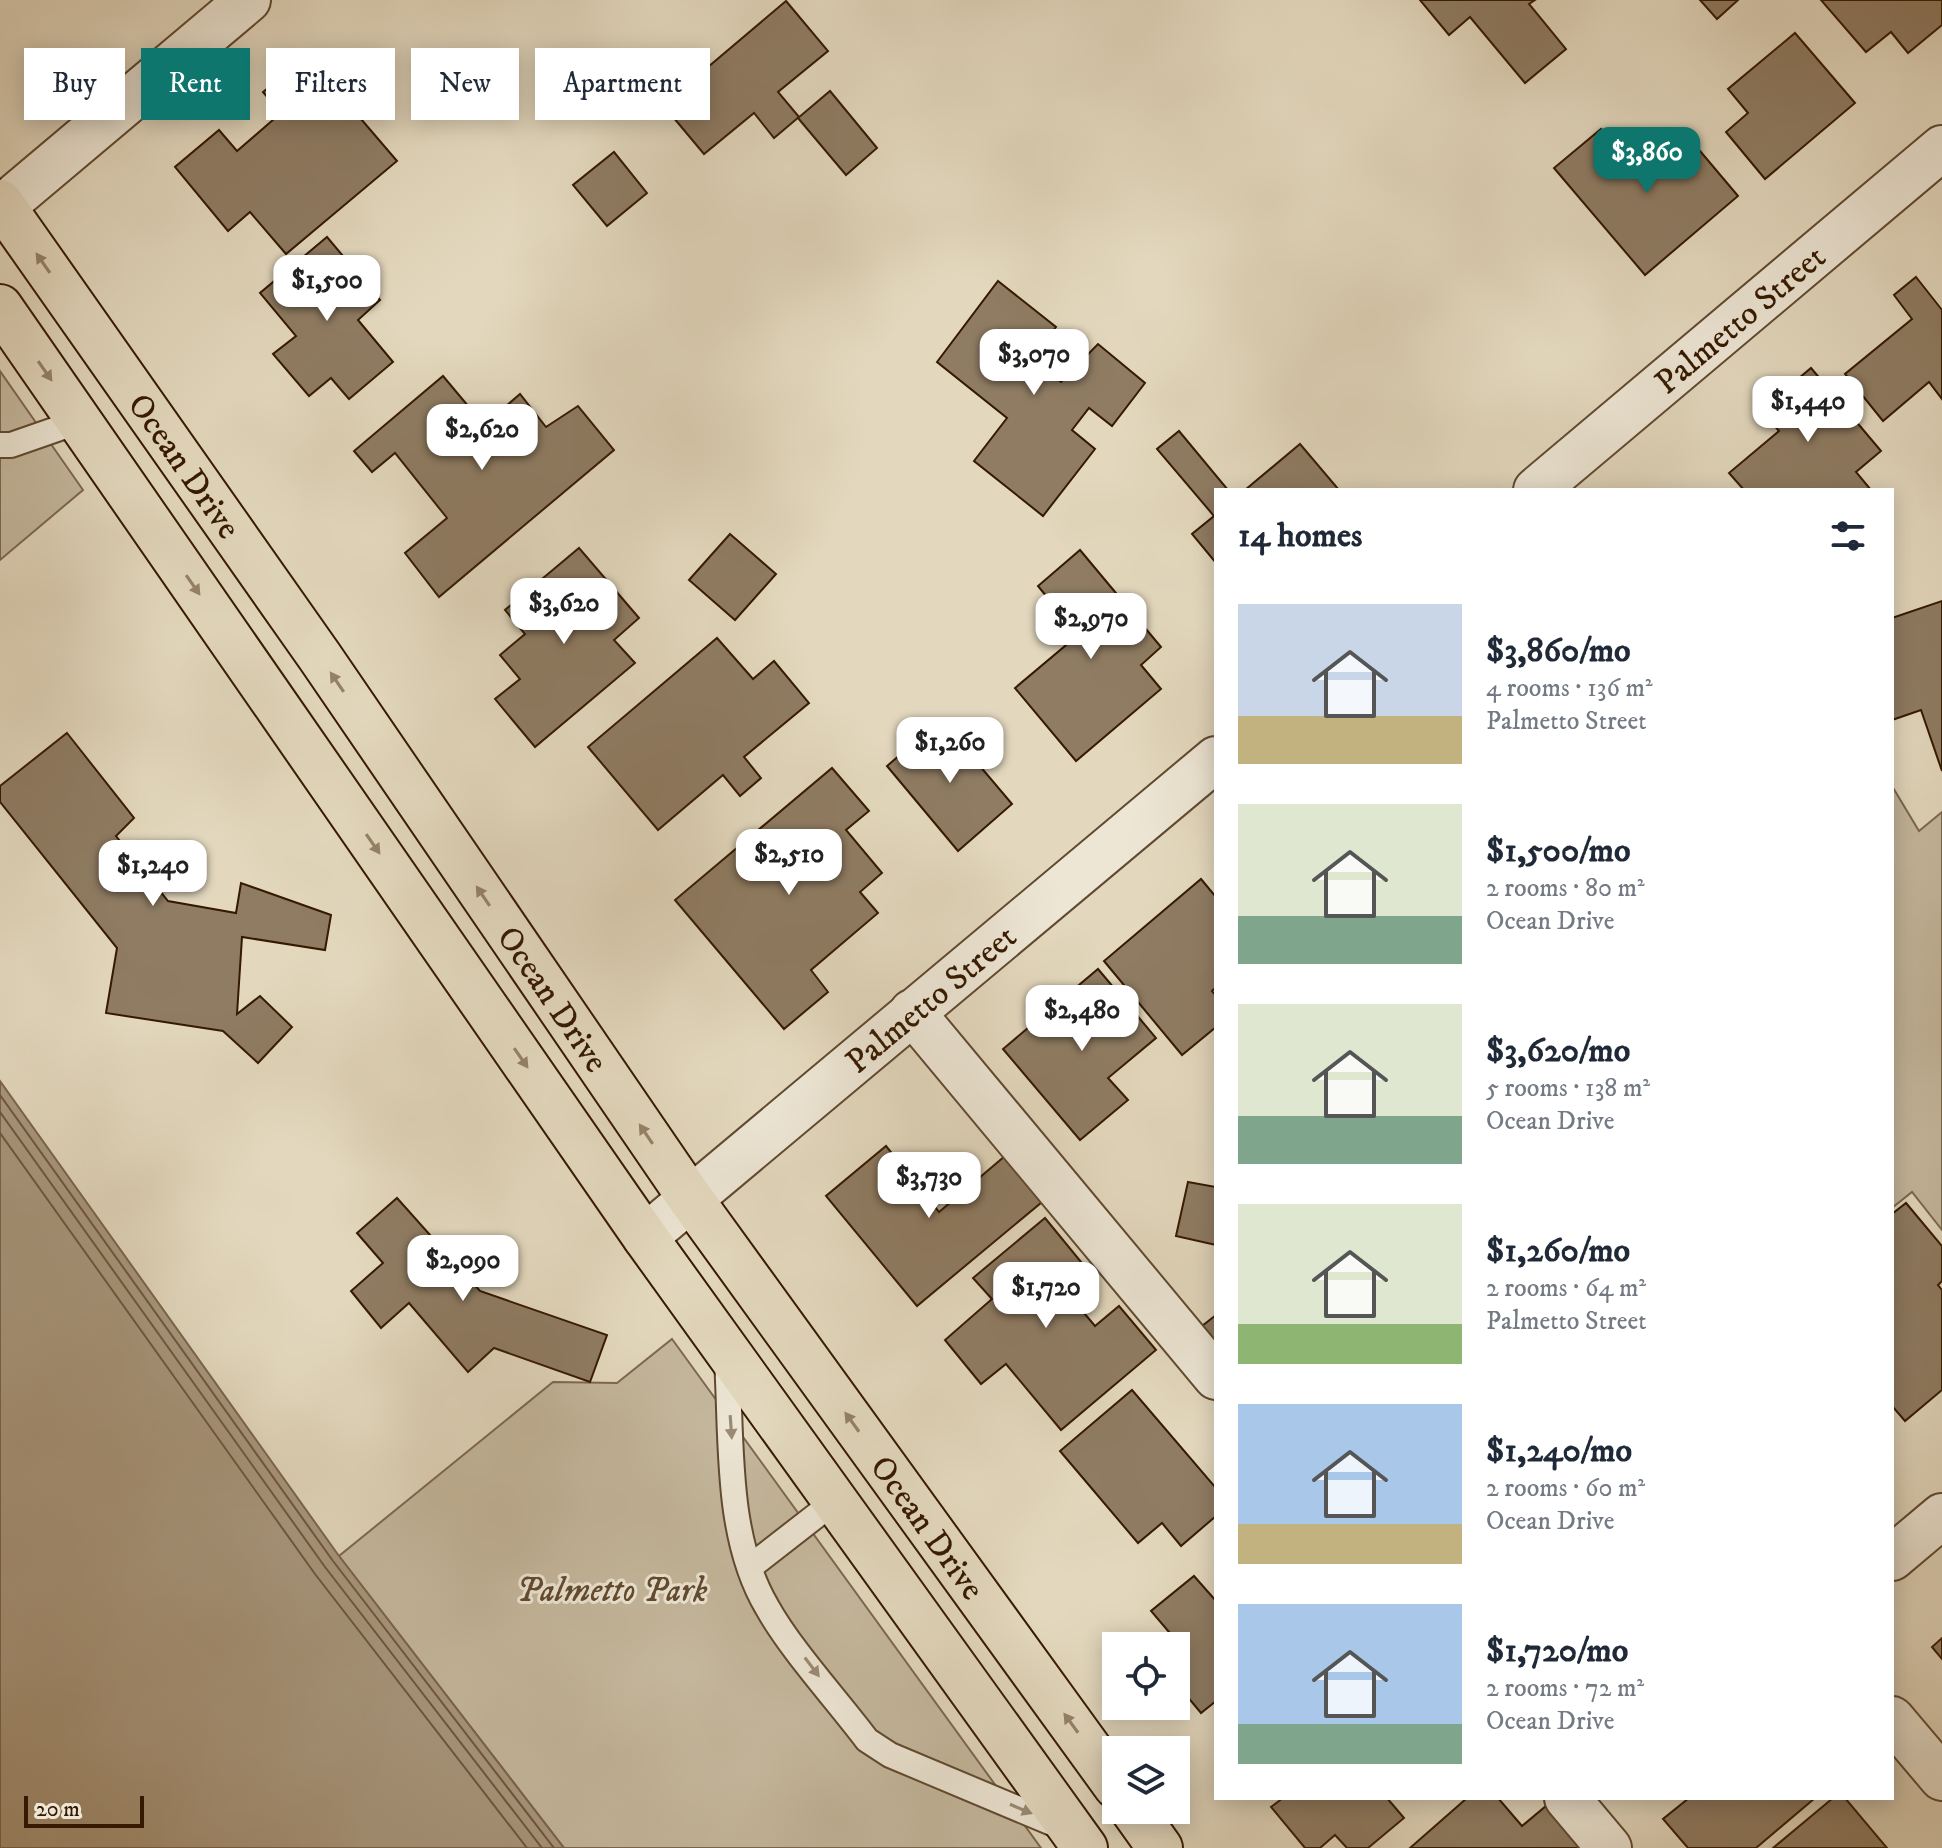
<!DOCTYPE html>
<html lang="en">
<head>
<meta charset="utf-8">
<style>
	body { margin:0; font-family:"IM FELL DW Pica",serif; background:#f2f2f3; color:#1f2937; height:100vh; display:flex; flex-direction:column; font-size:30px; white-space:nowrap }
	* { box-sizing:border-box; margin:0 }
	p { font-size:26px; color:#747a83 }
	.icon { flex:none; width:44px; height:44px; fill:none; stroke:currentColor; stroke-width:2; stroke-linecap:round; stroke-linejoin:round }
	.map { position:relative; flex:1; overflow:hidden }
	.panel { position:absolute; left:1214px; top:488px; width:680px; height:1312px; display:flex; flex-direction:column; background:#fff; border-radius:0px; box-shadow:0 4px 20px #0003 }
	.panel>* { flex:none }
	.banner { position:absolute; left:24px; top:48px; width:760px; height:72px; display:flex; gap:16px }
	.buttons { position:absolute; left:1102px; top:1632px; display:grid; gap:16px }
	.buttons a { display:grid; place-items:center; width:88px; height:88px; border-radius:0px; background:#fff; box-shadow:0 4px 20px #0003; font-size:40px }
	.scale { position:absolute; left:24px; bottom:20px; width:120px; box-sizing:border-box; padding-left:8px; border:4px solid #351900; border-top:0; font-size:22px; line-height:28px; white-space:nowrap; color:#351900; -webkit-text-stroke:6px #ede6d5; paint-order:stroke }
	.price { position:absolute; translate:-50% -68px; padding:0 18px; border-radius:16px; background:#fff; color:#222; font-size:26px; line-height:52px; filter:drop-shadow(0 2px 4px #0008) }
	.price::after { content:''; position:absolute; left:50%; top:48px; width:24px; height:18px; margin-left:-12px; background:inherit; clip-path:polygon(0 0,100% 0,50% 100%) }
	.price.selected { background:#0f766e; color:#fff }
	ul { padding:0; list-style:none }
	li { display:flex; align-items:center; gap:24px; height:200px; padding:0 24px }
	li span { display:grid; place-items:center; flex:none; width:224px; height:160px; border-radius:0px; color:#555 }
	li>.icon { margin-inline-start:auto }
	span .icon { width:96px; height:96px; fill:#fffc; stroke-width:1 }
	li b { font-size:34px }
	h2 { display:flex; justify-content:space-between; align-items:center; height:96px; padding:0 24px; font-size:34px }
	.tag { padding:0 28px; border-radius:0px; background:#fff; box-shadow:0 4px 20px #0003; font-size:28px; line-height:72px }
	.tag.selected { background:#0f766e; color:#fff }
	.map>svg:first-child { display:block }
</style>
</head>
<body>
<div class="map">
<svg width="1942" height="1848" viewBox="0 0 1942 1848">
	<rect width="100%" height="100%" fill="#e3d8be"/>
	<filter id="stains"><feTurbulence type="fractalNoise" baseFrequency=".0025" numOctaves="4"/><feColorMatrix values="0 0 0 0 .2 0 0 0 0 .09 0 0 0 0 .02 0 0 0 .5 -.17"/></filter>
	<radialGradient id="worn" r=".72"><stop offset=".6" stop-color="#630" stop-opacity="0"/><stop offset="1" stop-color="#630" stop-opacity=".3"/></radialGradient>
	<g fill="#c5b89e" stroke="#7d684f" stroke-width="2">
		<polygon points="0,371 83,490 0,560"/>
		<polygon points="1892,786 1919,831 1942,812 1942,1230 1912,1192 1892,1208"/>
		<polygon points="672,1339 1041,1848 564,1848 339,1556 553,1382 617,1383"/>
	</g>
	<polygon fill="#a8977d" stroke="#7a654b" stroke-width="2" points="0,1081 339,1556 564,1848 0,1848"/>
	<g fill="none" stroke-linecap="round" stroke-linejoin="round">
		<g stroke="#6e583e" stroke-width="2">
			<polyline points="0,1095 333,1561 554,1848"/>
			<polyline points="0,1112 325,1567 542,1848"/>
			<polyline points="0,1133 315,1574 527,1848"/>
		</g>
	</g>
	<g fill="#8f7c63" stroke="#351900" stroke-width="2">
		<polygon points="1420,0 1535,0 1529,4 1566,49 1525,83 1470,17 1449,35"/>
		<polygon points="1700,0 1738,0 1717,19"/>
		<polygon points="1821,0 1942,0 1942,25 1908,53 1891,32 1866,52"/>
		<polygon points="786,1 828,51 778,92 799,117 774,138 754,113 704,154 663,105"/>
		<polygon points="1795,33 1855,103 1765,179 1726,132 1748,113 1728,89"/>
		<polygon points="286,73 321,116 343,98 397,161 286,254 250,212 228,231 175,167 219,130 237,151 281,113 263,92"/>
		<polygon points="830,91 877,148 846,175 798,118"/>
		<polygon points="1601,129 1637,171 1684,132 1738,196 1645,275 1554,168"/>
		<polygon points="614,152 647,193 607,226 573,185"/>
		<polygon points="327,237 380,300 358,320 393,362 349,399 331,378 309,396 273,354 296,336 260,293"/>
		<polygon points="1916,277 1942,310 1942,399 1929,382 1883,421 1845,374 1912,319 1894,295"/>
		<polygon points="998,281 1056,327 1032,358 1061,382 1098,344 1145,383 1112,426 1089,408 1072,430 1095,449 1043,516 974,461 1007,418 937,362"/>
		<polygon points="1811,368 1881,451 1856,472 1871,490 1744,490 1729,473 1779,431 1761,410"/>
		<polygon points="443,376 484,425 520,394 546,427 578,406 614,450 439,597 405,553 447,518 395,453 372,472 354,451"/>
		<polygon points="1179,431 1228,490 1216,490 1216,563 1192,534 1214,516 1157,449"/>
		<polygon points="1300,444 1339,490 1245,490"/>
		<polygon points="730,534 776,574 735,620 689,580"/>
		<polygon points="579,548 639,618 614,640 635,663 535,747 495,699 520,679 500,655 525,634 505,610"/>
		<polygon points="1080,550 1161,647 1141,665 1161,689 1076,761 1015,688 1078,635 1038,586"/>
		<polygon points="1942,601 1942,771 1921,710 1892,720 1892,618"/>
		<polygon points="717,638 753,679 774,661 809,703 744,757 761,778 740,796 723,775 658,830 588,747"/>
		<polygon points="941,720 1012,804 958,851 887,766"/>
		<polygon points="67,733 134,818 116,836 168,901 236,913 241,883 331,915 325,950 242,937 237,1014 260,996 292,1027 258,1063 223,1031 106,1013 117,948 0,802 0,786"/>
		<polygon points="832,768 869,811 846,830 882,873 860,892 878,913 811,970 828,992 784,1029 675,900"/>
		<polygon points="1201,879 1216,897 1216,987 1212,991 1216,996 1216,1027 1182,1055 1104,961"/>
		<polygon points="1098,969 1156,1038 1108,1078 1128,1100 1080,1140 1003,1049"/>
		<polygon points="886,1146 939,1212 1005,1156 1042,1202 917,1306 826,1196"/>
		<polygon points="1188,1182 1216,1187 1216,1245 1176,1236"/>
		<polygon points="397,1198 480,1291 607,1335 590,1382 494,1348 468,1372 409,1303 381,1328 351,1291 383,1263 357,1233"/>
		<polygon points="1906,1203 1942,1246 1942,1281 1938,1285 1942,1290 1942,1390 1905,1421 1892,1406 1892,1214"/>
		<polygon points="1045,1218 1081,1262 1058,1282 1095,1326 1119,1306 1156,1350 1061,1430 1006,1364 981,1384 945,1340 992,1299 973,1278"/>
		<polygon points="1216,1315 1216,1355 1197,1330"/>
		<polygon points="1132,1390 1216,1488 1216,1516 1181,1546 1162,1523 1138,1543 1060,1451"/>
		<polygon points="1194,1576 1216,1601 1216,1701 1201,1713 1176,1683 1176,1646 1153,1646 1169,1632 1151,1611"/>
		<polygon points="1942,1638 1942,1659 1932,1647"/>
		<polygon points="1283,1798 1387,1798 1404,1818 1368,1848 1347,1848 1335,1835 1320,1848 1305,1848 1271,1807"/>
		<polygon points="1467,1798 1498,1798 1522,1826 1546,1806 1580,1848 1410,1848"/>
		<polygon points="1689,1798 1815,1798 1756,1848 1688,1848 1663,1819"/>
		<polygon points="1833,1798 1845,1798 1887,1848 1773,1848"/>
	</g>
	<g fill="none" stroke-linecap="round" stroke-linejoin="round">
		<g stroke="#604930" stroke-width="28">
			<g id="service">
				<polyline points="0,445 11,445 80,421"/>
				<path d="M 727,1360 C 732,1440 725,1536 767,1607 C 791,1650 837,1700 867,1740 L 890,1755 L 1064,1828"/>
				<polyline points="750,1567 835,1501"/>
			</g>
		</g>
		<g stroke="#604930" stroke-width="48">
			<g id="minor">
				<polyline points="0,209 248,0"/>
				<path id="s1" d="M 1536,490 L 1942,148"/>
				<polyline points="912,1012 1216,1377"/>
				<path id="s2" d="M 645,1237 L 1216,759"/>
				<polyline points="1892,1558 1942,1516"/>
				<polyline points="1892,1719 1942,1778"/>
				<polyline points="1567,1798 1609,1848"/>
			</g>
		</g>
		<g stroke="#351900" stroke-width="48">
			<g id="primary">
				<path id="s3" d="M 0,202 L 320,657 L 690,1198 L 1116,1786"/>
				<polyline points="0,307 645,1237 1085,1848"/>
				<polyline points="1133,1810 1160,1848"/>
			</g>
		</g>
		<use href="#service" stroke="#ede6d5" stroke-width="24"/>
		<use href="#minor" stroke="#ede6d5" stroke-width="44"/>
		<use href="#primary" stroke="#e3d8be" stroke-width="44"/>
	</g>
	<defs><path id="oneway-solid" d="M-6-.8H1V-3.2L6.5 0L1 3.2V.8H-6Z" transform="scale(2)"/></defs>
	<g fill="#958268">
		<use href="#oneway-solid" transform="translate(43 263) rotate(-125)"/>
		<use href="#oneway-solid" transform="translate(45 371) rotate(55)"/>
		<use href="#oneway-solid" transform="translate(193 585) rotate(55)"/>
		<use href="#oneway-solid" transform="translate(337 682) rotate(-124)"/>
		<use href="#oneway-solid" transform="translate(373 844) rotate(55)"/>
		<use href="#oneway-solid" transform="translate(483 896) rotate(-124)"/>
		<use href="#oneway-solid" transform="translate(521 1058) rotate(55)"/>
		<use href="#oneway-solid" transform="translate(646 1134) rotate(-124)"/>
		<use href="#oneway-solid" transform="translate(852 1422) rotate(-126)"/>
		<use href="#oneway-solid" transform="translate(1071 1723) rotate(-126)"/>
	</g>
	<g fill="#9a8a75">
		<use href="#oneway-solid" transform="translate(731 1427) rotate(86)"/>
		<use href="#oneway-solid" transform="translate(812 1667) rotate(53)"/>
		<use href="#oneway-solid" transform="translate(1021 1809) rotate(23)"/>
	</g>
	<g text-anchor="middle" stroke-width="6" stroke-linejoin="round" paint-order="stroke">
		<g font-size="34" fill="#351900" stroke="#ede6d5">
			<text dy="12" stroke="none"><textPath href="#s1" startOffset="266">Palmetto Street</textPath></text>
			<text dy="12" stroke="none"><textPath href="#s3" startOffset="322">Ocean Drive</textPath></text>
			<text dy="12" stroke="none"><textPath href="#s2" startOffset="372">Palmetto Street</textPath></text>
			<text dy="12" stroke="none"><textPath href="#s3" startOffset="970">Ocean Drive</textPath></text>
			<text dy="12" stroke="none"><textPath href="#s3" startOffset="1618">Ocean Drive</textPath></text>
		</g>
		<g font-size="34" font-style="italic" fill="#60492f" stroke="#ede6d5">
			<text x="612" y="1601">Palmetto Park</text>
		</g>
	</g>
	<rect width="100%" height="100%" filter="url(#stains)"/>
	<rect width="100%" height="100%" fill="url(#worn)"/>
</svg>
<div class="buttons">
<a><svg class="icon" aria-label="locate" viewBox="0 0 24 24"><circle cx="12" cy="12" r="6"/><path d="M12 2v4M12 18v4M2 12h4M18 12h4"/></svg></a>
<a><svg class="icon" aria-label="layers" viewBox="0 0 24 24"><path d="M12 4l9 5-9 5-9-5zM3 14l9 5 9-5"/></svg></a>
</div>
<div class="scale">20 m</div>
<b class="price selected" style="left:1647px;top:195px">$3,860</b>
<b class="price" style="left:327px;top:323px">$1,500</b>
<b class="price" style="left:1034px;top:397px">$3,070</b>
<b class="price" style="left:1808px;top:444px">$1,440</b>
<b class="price" style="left:482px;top:472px">$2,620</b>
<b class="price" style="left:564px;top:646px">$3,620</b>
<b class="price" style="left:1091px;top:661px">$2,970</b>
<b class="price" style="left:950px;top:785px">$1,260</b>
<b class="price" style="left:789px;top:897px">$2,510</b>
<b class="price" style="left:153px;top:908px">$1,240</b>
<b class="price" style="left:1082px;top:1053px">$2,480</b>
<b class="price" style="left:929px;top:1220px">$3,730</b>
<b class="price" style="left:463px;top:1303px">$2,090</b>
<b class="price" style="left:1046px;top:1330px">$1,720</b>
<div class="banner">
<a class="tag">Buy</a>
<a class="tag selected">Rent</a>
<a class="tag">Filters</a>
<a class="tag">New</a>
<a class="tag">Apartment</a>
</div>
<section class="panel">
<h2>14 homes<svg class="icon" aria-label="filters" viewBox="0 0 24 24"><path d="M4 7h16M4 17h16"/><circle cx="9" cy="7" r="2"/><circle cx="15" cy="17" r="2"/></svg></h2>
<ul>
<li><span style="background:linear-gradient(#c9d6e8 70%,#c2b280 0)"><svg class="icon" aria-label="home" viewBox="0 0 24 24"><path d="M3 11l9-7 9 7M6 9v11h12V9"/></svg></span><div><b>$3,860/mo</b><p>4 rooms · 136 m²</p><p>Palmetto Street</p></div></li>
<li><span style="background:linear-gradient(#dfe7d0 70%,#7fa58c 0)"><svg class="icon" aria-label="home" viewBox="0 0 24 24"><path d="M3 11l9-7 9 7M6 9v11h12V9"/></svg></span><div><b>$1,500/mo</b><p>2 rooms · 80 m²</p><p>Ocean Drive</p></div></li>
<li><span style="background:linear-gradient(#dfe7d0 70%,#7fa58c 0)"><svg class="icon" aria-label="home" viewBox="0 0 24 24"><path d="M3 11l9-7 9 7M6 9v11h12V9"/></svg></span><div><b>$3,620/mo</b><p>5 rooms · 138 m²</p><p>Ocean Drive</p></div></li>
<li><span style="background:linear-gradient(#dfe7d0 75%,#8fb573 0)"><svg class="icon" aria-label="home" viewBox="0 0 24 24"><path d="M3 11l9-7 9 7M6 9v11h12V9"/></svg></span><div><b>$1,260/mo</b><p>2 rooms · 64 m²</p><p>Palmetto Street</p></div></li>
<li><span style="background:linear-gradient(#a9c7e8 75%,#c2b280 0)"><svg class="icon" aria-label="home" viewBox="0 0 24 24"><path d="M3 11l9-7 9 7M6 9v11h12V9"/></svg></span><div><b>$1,240/mo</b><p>2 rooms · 60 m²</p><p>Ocean Drive</p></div></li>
<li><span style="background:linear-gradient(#a9c7e8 75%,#7fa58c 0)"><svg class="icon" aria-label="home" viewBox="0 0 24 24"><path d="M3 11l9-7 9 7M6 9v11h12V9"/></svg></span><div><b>$1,720/mo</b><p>2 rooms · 72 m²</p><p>Ocean Drive</p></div></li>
</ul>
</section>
</div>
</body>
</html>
